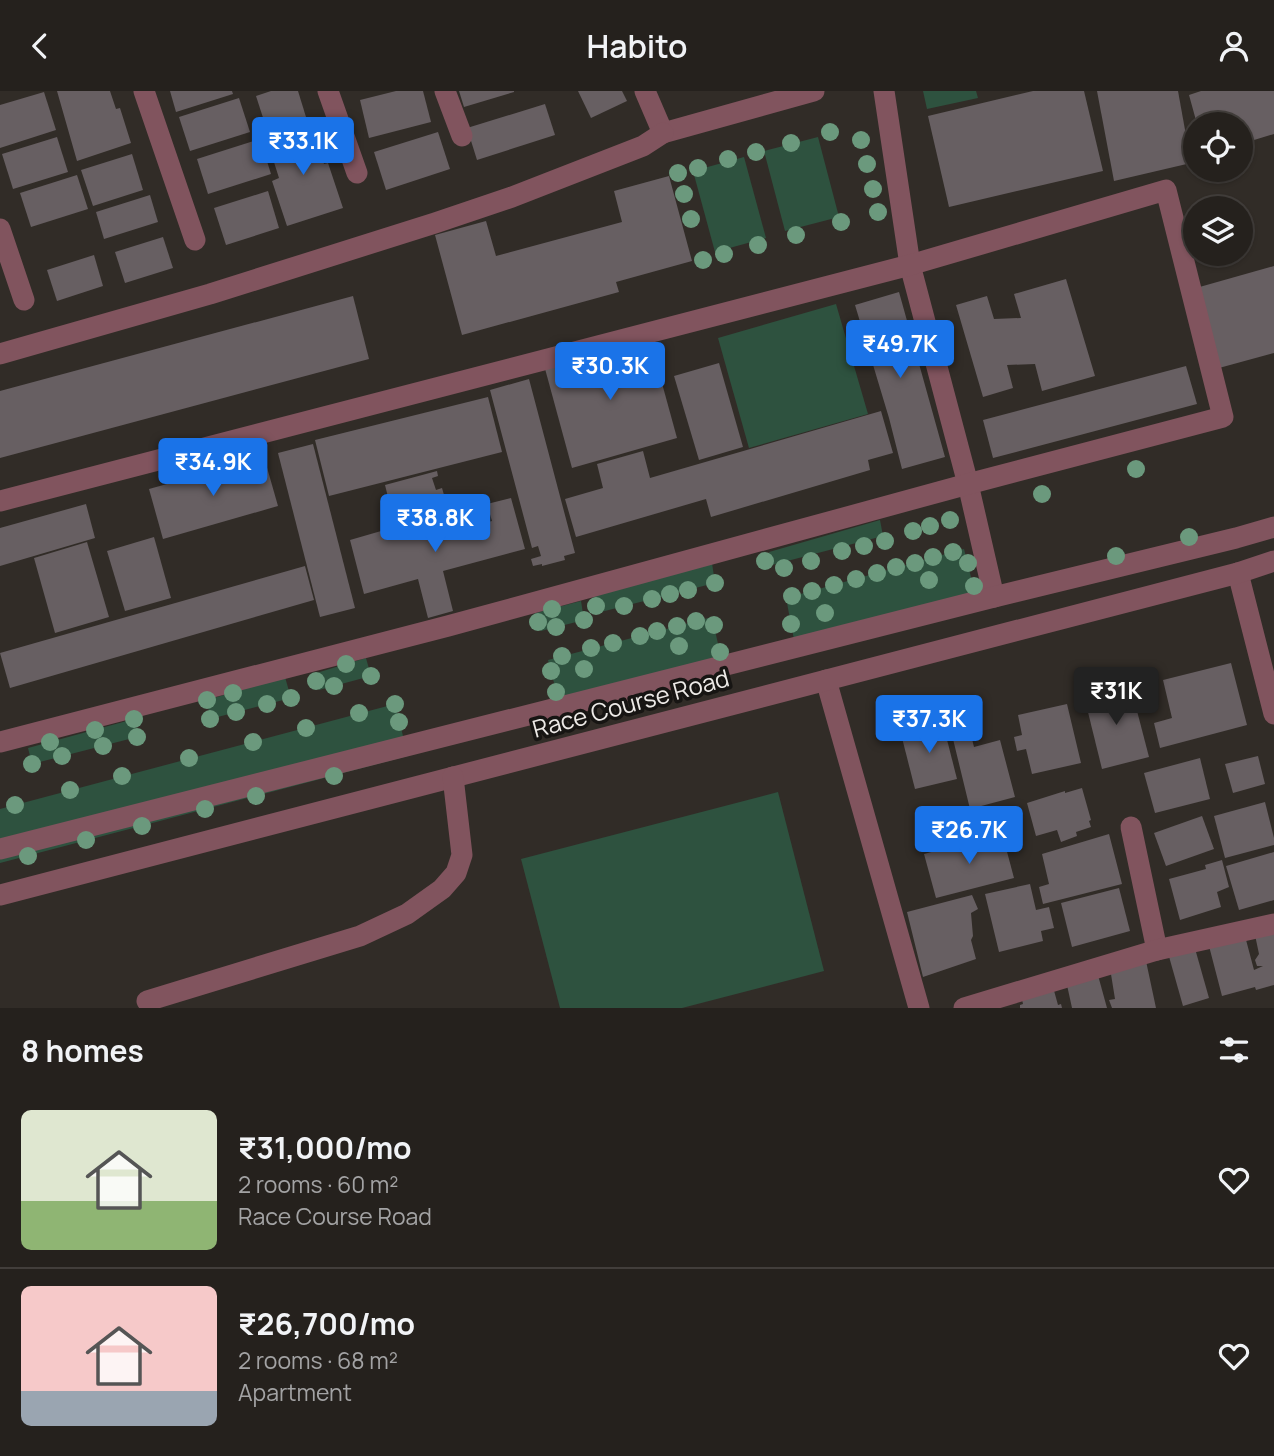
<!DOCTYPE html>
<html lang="en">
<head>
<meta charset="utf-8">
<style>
	body { margin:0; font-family:Manrope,sans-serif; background:#312e2a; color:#f1f3f6; height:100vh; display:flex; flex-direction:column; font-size:26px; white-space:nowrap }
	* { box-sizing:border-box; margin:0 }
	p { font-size:23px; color:#a3a3a4 }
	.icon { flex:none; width:38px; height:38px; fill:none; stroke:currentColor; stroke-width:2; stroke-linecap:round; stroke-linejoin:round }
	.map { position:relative; height:917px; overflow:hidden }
	.drawer { display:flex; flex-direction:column; background:#25211d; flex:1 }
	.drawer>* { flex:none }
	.tools { position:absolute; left:1183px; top:21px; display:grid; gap:14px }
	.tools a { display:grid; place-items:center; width:70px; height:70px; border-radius:50%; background:#25211d; box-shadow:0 2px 5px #0004,0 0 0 2px #423e3b; font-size:35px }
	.price { position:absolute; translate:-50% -60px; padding:0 16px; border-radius:7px; background:#1a73e8; color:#fff; font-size:23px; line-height:46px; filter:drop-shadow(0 2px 4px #0008) }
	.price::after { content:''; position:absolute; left:50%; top:42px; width:21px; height:16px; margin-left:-10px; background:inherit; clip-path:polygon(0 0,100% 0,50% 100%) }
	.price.current { background:#222; color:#fff }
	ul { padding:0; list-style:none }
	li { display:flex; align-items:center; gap:21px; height:175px; padding:0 21px }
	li+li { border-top:2px solid #423e3b }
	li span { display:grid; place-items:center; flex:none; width:196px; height:140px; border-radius:10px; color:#555 }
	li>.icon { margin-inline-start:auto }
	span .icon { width:84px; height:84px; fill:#fffc; stroke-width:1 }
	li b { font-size:30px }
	h2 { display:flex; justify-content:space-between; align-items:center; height:84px; padding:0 21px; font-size:30px }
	header { display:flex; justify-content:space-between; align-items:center; height:91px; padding:0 21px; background:#25211d; font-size:32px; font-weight:600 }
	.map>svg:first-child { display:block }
</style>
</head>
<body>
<header><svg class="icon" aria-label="back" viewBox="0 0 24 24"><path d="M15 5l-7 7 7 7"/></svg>Habito<svg class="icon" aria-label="person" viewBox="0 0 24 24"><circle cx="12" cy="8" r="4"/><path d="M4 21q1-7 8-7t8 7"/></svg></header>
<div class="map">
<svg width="1274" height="917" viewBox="0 0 1274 917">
	<rect width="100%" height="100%" fill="#312c27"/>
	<g fill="#2e523f">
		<polygon points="923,0 976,0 978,7 927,18"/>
		<polygon points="818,46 839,126 785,140 764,60"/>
		<polygon points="744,66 766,147 715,161 693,80"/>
		<polygon points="836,213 868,323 749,357 718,247"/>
		<polygon points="880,429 883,445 772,474 769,461"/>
		<polygon points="964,458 979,518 797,564 786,507"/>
		<polygon points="712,472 715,492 597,522 594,505"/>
		<polygon points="581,510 584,529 541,540 535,522"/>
		<polygon points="712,526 725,584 563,626 548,569"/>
		<polygon points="366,567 371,585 319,599 313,583"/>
		<polygon points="285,586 291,607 210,628 207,609"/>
		<polygon points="395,613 408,665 0,772 0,718"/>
		<polygon points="134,628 137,646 32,673 28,657"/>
		<polygon points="778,701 824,880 682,917 560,917 521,768"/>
	</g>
	<g fill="#675f62">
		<polygon points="57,0 110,0 116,18 120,17 131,52 77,70"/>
		<polygon points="170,0 232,0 233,3 176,21"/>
		<polygon points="271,0 298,0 306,26 267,39 256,5"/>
		<polygon points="396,0 423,0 431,31 369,47 360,9"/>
		<polygon points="459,0 514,0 514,1 464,16"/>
		<polygon points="578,0 622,0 627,10 591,27"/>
		<polygon points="1033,0 1084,0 1103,80 949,116 928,25"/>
		<polygon points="1097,0 1178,0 1191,72 1114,90"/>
		<polygon points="1201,0 1274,0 1274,43 1241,53 1241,33 1197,33 1189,4"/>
		<polygon points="44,1 56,39 0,57 0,14"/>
		<polygon points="239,7 250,41 190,60 179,26"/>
		<polygon points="545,13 555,44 477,69 467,37"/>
		<polygon points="312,35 324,73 328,72 343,117 287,135 272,90 279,87 267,49"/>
		<polygon points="438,41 450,78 386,99 374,61"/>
		<polygon points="57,46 68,81 13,98 2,63"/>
		<polygon points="260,48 271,83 208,103 197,68"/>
		<polygon points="132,63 143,99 93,115 81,79"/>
		<polygon points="77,84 88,118 31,136 20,102"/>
		<polygon points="669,85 692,170 616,191 619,201 462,244 435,144 486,130 496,165 622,131 614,100"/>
		<polygon points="268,100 279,137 226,154 214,117"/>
		<polygon points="150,104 158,131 104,148 96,121"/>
		<polygon points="163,146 173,177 125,192 115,161"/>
		<polygon points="94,164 103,195 57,210 47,179"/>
		<polygon points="1274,175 1274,262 1219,277 1196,197"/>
		<polygon points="1066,188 1095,285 1042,300 1035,273 1007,274 1013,297 983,306 956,214 987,205 994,228 1021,227 1014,203"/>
		<polygon points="899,201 945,366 902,378 889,327 855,214"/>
		<polygon points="353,205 369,268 0,367 0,300"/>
		<polygon points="649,245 677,347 572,377 544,274"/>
		<polygon points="719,272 743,356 699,369 674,285"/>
		<polygon points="1186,275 1197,313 993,367 983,329"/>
		<polygon points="529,288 575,462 564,465 565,469 542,475 542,473 533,475 531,468 541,465 538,455 532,457 490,299"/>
		<polygon points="488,306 502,361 329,405 315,349"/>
		<polygon points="881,320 893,362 868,369 870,379 711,426 706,408 576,446 565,408 603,397 597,373 643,360 650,387"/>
		<polygon points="313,353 355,517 320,526 278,362"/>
		<polygon points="264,366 278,415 163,448 149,398"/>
		<polygon points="437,380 438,385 432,387 436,399 442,397 451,428 403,441 397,418 402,417 400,412 396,413 395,408 389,410 385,394"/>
		<polygon points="511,407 525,458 443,480 453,520 428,527 418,488 364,503 350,449 388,438 390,446 466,426 468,436 492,430 487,413"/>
		<polygon points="86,413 95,447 0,475 0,437"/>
		<polygon points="154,446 171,507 125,520 107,460"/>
		<polygon points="87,451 109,526 55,542 34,467"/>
		<polygon points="305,475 314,509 10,597 0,562"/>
		<polygon points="1231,572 1247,634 1160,657 1154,632 1172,627 1163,589"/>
		<polygon points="1130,593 1149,666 1102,678 1084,605"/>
		<polygon points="1067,613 1081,672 1032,683 1026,658 1017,660 1014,646 1022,644 1018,624"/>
		<polygon points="942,629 957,688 915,698 900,639"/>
		<polygon points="971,644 974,656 1000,649 1015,706 970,718 953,648"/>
		<polygon points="1258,665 1265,693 1233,702 1225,673"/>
		<polygon points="1200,667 1210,708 1155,722 1144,682"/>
		<polygon points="1082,697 1091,729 1089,730 1091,736 1076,741 1077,745 1061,751 1057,739 1036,745 1027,712 1065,700 1065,702"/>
		<polygon points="1265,711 1274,747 1274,754 1225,767 1214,725"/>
		<polygon points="1202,725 1214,758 1166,775 1154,742"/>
		<polygon points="1002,742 1014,787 936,807 924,763"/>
		<polygon points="1109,743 1122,793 1043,813 1039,796 1049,793 1042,763"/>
		<polygon points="1274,761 1274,809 1239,819 1226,775"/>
		<polygon points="1222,769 1229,796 1217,801 1221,816 1180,829 1169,788 1206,778 1205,774"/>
		<polygon points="1030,793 1036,819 1049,816 1054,837 1041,840 1043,850 999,861 985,803"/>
		<polygon points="1119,797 1130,840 1072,856 1061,812"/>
		<polygon points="972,804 978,818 971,822 973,845 971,849 976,868 923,886 907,821"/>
		<polygon points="1274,838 1274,894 1256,899 1255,896 1222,905 1209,855 1245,845 1254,879 1263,875 1257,875 1255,869 1259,863 1255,844"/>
		<polygon points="1194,854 1209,907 1183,915 1168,862"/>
		<polygon points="1146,870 1156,917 1112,917 1109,909 1115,908 1110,877"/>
		<polygon points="1096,877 1107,917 1072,917 1065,885"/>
		<polygon points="1053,896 1058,914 1061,913 1062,917 1020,917 1020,914 1023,913 1021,904"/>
	</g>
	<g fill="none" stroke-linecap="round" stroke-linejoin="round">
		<g stroke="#81545e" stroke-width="21">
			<polyline points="144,0 195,149"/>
			<polyline points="328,0 357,82"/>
			<polyline points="445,0 462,45"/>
			<polyline points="645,0 663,42 814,0"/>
			<polyline points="884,0 910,174 968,393 994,506"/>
			<polyline points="0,138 24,209"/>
			<polyline points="0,263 210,203 435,132 512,106 643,55 663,42"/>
			<polyline points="0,410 910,174 1166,99 1223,326 968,393 448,535 0,651"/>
			<polyline points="1238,482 1274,623"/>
			<polyline points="826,589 919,917"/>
			<polyline points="1131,736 1157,859"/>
			<polyline points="0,758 994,506 1236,447 1274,436"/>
			<polyline points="0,804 1238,482 1274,470"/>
			<polyline points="147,910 360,845 407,823 442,798 456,782 462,764 453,686"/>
			<polyline points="964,917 1157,859 1274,833"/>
		</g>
	</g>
	<g fill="#6b997d">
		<circle cx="830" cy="41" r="9"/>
		<circle cx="861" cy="49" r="9"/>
		<circle cx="791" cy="52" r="9"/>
		<circle cx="756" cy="61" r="9"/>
		<circle cx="728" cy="68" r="9"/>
		<circle cx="867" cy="73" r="9"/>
		<circle cx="698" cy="77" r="9"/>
		<circle cx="678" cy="82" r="9"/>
		<circle cx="873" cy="98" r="9"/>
		<circle cx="684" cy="103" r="9"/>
		<circle cx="878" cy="121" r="9"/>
		<circle cx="691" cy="128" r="9"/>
		<circle cx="841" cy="131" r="9"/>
		<circle cx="796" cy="144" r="9"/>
		<circle cx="758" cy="154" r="9"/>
		<circle cx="724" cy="163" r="9"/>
		<circle cx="703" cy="169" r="9"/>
		<circle cx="1136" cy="378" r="9"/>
		<circle cx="1042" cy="403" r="9"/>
		<circle cx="950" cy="429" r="9"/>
		<circle cx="930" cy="435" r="9"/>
		<circle cx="913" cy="440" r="9"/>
		<circle cx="1189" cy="446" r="9"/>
		<circle cx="885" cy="450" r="9"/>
		<circle cx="864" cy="455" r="9"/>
		<circle cx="842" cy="460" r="9"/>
		<circle cx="953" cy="461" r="9"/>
		<circle cx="1116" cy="465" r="9"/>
		<circle cx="933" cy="466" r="9"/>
		<circle cx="765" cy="470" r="9"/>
		<circle cx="811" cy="470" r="9"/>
		<circle cx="915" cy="472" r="9"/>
		<circle cx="968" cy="472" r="9"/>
		<circle cx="896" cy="476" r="9"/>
		<circle cx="784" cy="477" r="9"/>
		<circle cx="877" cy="482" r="9"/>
		<circle cx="856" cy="488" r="9"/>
		<circle cx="929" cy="489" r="9"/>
		<circle cx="715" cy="492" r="9"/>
		<circle cx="834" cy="494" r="9"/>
		<circle cx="974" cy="495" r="9"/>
		<circle cx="688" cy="499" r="9"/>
		<circle cx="812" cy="500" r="9"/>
		<circle cx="670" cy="503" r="9"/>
		<circle cx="792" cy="505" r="9"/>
		<circle cx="652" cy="508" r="9"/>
		<circle cx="596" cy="515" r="9"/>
		<circle cx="624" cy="515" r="9"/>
		<circle cx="552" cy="518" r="9"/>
		<circle cx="825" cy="522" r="9"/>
		<circle cx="584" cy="529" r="9"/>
		<circle cx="696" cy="530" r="9"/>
		<circle cx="538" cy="531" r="9"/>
		<circle cx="791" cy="533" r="9"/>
		<circle cx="714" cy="534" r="9"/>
		<circle cx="677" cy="535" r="9"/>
		<circle cx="556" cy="536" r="9"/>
		<circle cx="657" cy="540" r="9"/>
		<circle cx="640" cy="545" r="9"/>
		<circle cx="613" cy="552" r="9"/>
		<circle cx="679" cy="555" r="9"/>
		<circle cx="591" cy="557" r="9"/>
		<circle cx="720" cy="561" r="9"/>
		<circle cx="562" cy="565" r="9"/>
		<circle cx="346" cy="573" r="9"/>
		<circle cx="584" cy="578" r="9"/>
		<circle cx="551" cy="580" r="9"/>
		<circle cx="371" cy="585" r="9"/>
		<circle cx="316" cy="590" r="9"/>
		<circle cx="334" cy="595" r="9"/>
		<circle cx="556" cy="601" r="9"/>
		<circle cx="233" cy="602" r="9"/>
		<circle cx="291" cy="607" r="9"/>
		<circle cx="207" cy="609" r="9"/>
		<circle cx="267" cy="613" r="9"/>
		<circle cx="395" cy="613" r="9"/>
		<circle cx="236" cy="621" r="9"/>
		<circle cx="359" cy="622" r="9"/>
		<circle cx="134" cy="628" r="9"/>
		<circle cx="210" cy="628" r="9"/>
		<circle cx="399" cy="631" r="9"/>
		<circle cx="306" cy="637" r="9"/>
		<circle cx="95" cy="639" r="9"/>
		<circle cx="137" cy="646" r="9"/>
		<circle cx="50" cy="651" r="9"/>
		<circle cx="253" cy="651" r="9"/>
		<circle cx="103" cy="655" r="9"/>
		<circle cx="62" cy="665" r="9"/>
		<circle cx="189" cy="667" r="9"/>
		<circle cx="32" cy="673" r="9"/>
		<circle cx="122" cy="685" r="9"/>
		<circle cx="334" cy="685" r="9"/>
		<circle cx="70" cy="699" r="9"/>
		<circle cx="256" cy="705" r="9"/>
		<circle cx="15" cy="714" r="9"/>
		<circle cx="205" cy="718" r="9"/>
		<circle cx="142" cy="735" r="9"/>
		<circle cx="86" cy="749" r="9"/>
		<circle cx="28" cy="765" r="9"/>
	</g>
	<g text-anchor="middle" stroke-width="7" stroke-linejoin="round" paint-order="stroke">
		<g font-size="24" fill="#edeae7" stroke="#171513">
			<text transform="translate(631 613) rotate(-15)" y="8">Race Course Road</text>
		</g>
	</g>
</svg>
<div class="tools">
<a><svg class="icon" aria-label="locate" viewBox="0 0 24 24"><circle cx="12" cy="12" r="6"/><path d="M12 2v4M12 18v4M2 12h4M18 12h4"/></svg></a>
<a><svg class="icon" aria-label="layers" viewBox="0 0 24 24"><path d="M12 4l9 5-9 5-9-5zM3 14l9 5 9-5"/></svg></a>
</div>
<b class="price" style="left:303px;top:86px">₹33.1K</b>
<b class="price" style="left:900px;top:289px">₹49.7K</b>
<b class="price" style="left:610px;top:311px">₹30.3K</b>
<b class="price" style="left:213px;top:407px">₹34.9K</b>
<b class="price" style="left:435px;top:463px">₹38.8K</b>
<b class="price current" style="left:1116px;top:636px">₹31K</b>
<b class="price" style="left:929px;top:664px">₹37.3K</b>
<b class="price" style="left:969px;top:775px">₹26.7K</b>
</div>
<section class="drawer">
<h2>8 homes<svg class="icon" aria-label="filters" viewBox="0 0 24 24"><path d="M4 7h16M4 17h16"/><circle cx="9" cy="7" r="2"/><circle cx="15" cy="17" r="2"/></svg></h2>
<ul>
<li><span style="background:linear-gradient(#dfe7d0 65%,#8fb573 0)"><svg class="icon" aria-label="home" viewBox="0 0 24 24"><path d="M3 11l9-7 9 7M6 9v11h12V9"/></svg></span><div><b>₹31,000/mo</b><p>2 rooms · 60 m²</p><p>Race Course Road</p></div><svg class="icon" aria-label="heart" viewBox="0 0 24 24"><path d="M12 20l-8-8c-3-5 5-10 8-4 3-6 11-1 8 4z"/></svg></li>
<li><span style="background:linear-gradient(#f6c9c9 75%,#9aa5b1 0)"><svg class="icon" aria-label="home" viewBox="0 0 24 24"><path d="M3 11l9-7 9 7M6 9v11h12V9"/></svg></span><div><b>₹26,700/mo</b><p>2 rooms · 68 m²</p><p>Apartment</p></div><svg class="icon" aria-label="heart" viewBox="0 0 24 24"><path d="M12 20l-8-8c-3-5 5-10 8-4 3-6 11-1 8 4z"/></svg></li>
</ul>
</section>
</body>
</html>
